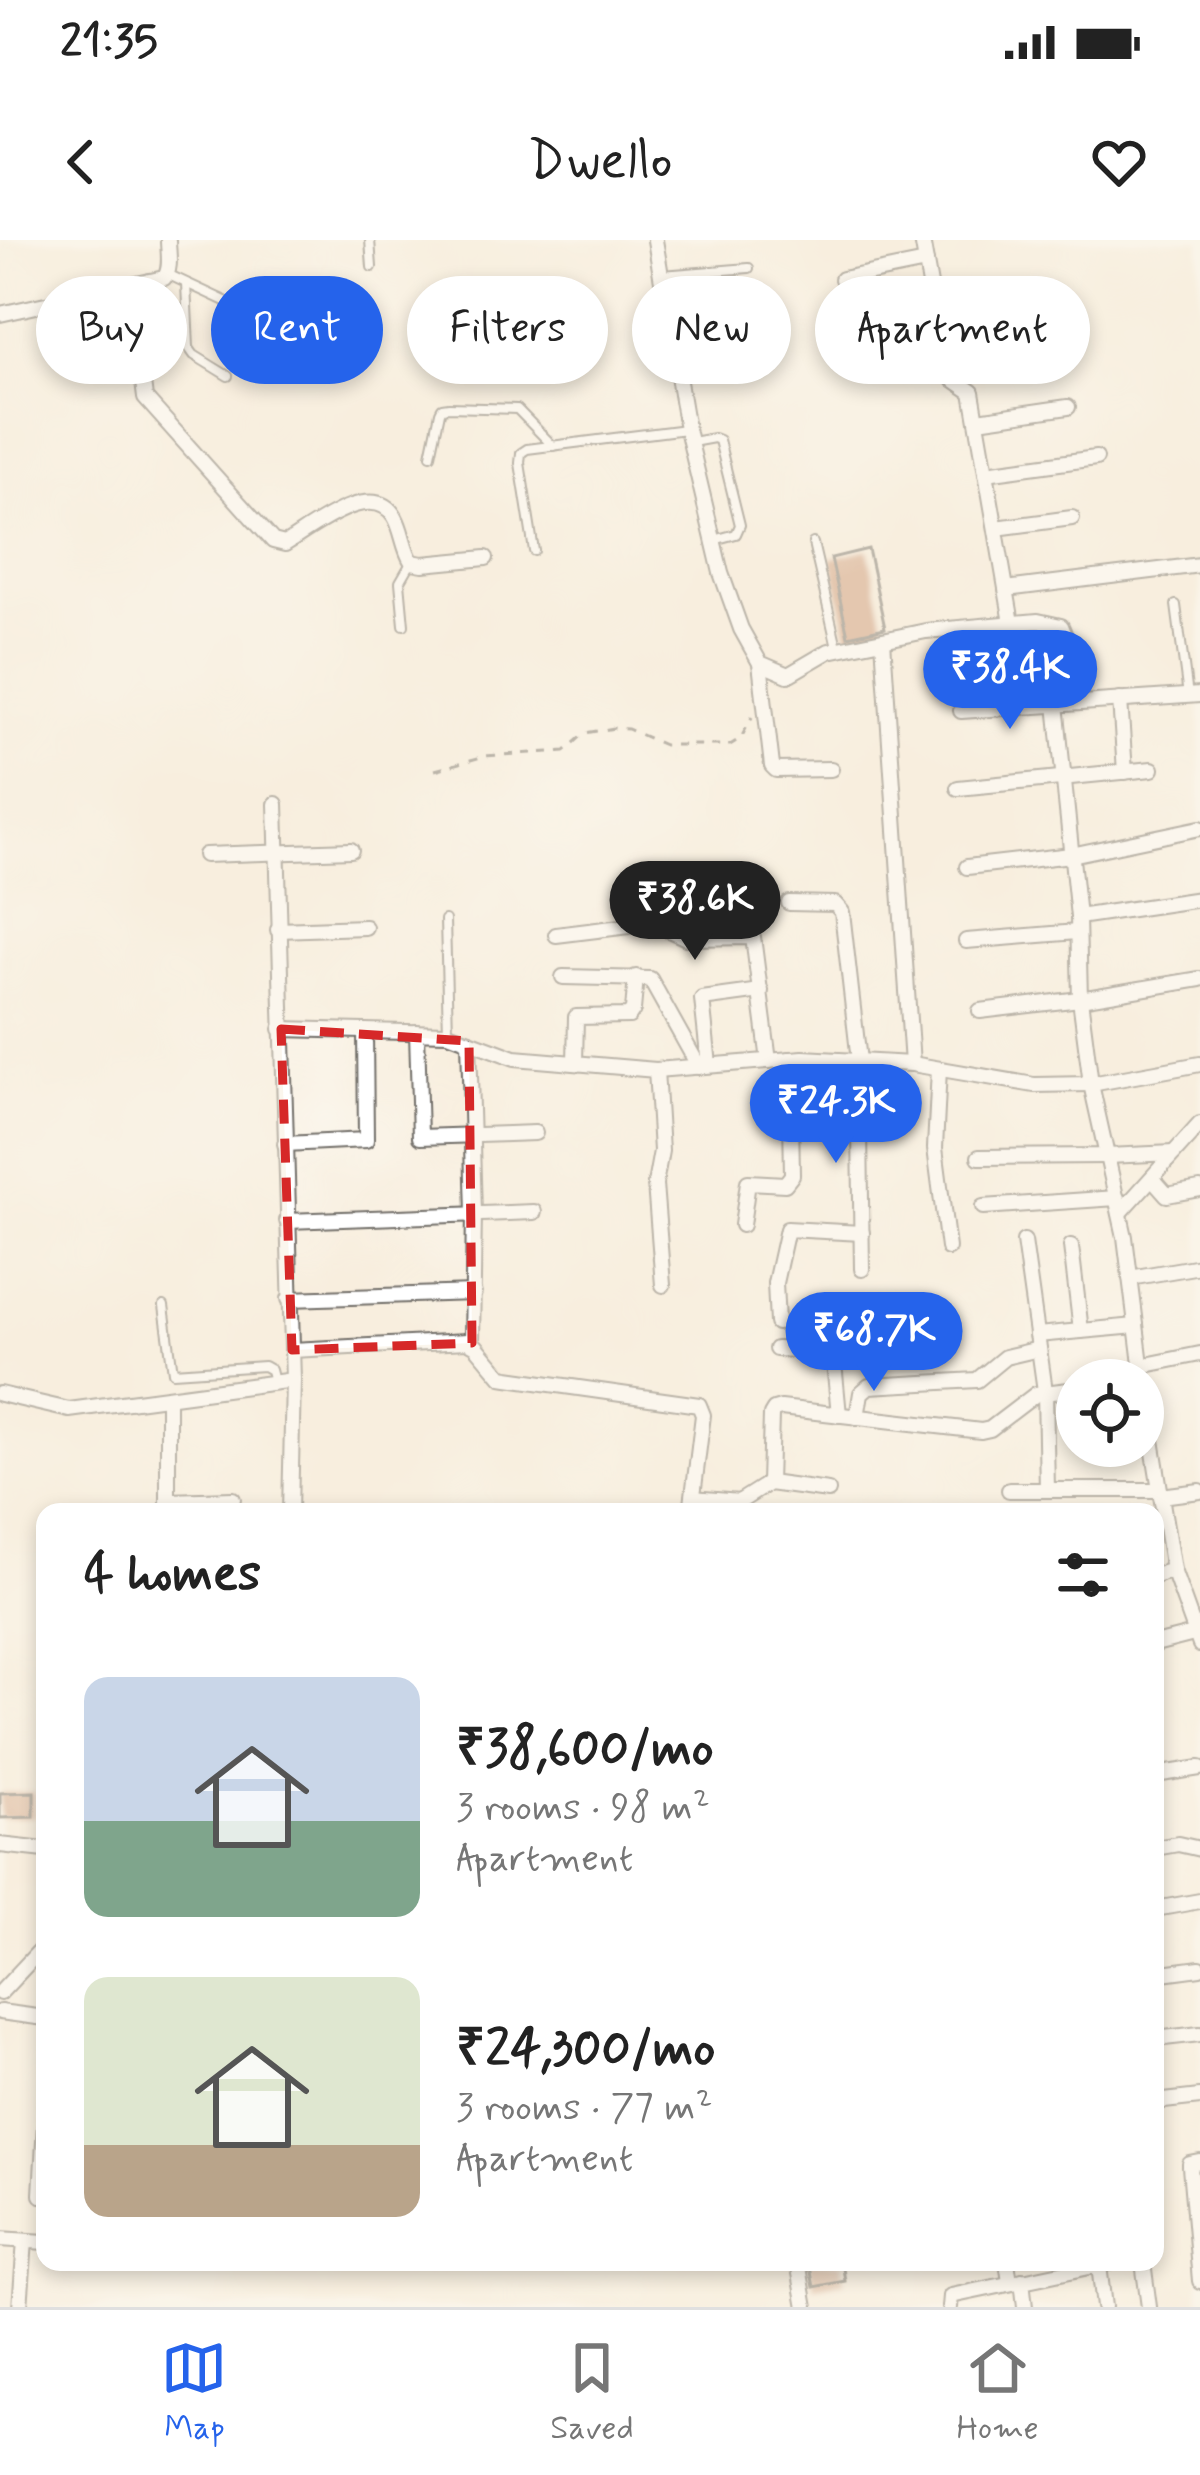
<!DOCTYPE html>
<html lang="en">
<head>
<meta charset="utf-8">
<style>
	body { margin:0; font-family:Mynerve,sans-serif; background:#f6f6f6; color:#222; height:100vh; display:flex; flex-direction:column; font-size:45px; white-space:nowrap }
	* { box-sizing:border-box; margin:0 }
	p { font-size:39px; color:#767676 }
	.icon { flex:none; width:66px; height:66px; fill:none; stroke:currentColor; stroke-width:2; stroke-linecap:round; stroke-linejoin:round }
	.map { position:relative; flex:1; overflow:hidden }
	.drawer { position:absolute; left:36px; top:1263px; width:1128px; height:768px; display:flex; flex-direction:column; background:#fff; border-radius:24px; box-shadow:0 6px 18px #0003 }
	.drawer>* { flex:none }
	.top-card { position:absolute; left:36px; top:36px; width:1128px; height:108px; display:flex; gap:24px }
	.controls { position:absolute; left:1056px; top:1119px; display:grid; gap:24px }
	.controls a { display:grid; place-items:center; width:108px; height:108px; border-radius:50%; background:#fff; box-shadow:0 6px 18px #0003; font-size:60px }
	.price { position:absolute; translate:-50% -102px; padding:0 27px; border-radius:42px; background:#2563eb; color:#fff; font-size:39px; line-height:78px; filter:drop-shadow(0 3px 6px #0008) }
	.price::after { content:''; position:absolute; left:50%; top:72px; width:36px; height:27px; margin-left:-18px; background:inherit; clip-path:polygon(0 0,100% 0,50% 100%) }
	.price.active { background:#222; color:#fff }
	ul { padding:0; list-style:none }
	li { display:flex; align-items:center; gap:36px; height:300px; padding:0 48px }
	li span { display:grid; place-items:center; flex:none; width:336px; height:240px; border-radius:24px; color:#555 }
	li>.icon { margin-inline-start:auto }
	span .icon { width:144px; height:144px; fill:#fffc; stroke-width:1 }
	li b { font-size:51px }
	h2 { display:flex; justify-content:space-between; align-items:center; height:144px; padding:0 48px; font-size:51px }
	.pill { padding:0 42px; border-radius:54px; background:#fff; box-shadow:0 6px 18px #0003; font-size:42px; line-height:108px }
	.pill.active { background:#2563eb; color:#fff }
	.status { display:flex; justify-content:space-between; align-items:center; height:84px; padding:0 60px; background:#fff; direction:ltr }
	.status svg { height:33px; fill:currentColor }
	header { display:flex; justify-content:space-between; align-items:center; height:156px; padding:0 48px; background:#fff; font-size:54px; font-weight:600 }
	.tabs { display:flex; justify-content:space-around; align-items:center; height:168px; border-top:3px solid #e0e0e0; background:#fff; font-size:33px; color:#767676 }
	.tabs a { display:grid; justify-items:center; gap:6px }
	.tabs .active { color:#2563eb }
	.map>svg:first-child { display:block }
</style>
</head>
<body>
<div class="status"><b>21:35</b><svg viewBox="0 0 49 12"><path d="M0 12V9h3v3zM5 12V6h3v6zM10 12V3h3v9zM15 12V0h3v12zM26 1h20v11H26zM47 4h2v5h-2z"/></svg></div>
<header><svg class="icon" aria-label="back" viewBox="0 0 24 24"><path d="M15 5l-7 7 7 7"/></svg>Dwello<svg class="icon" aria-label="heart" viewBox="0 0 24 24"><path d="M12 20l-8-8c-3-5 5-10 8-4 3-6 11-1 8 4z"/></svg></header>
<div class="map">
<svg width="1200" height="2067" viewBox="0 0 1200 2067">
	<rect width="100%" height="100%" fill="#fdfcf7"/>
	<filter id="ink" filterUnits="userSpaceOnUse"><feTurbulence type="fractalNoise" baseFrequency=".00833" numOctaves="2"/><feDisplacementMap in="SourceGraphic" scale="24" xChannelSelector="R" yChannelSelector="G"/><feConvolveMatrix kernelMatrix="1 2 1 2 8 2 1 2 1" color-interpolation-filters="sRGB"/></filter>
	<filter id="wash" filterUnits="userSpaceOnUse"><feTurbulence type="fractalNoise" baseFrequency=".004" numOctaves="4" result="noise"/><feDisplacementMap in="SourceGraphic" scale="48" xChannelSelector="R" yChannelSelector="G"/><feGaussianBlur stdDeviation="2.7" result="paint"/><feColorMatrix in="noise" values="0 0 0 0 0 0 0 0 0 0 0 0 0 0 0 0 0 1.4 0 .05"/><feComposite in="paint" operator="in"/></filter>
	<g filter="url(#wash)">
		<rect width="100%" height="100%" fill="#f8eede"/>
		<g id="blocks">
			<g fill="#cc9776">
				<polygon points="868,309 885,388 848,396 831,318"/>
				<polygon points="34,1552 34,1577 0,1578 0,1553"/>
				<polygon points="809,2022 842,2022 845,2041 814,2047"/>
			</g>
		</g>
	</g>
	<g filter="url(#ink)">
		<use href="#blocks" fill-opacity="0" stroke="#736f6a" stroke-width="3"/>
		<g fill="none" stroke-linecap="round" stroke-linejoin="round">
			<g stroke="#736f6a" stroke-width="12">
				<g id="service">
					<polyline points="370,0 372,27"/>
					<polyline points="167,34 240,68 280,69"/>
					<polyline points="662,35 749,28"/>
					<polyline points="186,44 189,108 194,115 228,136"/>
					<polyline points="692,202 714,198 719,200 740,285 736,294 714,300"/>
					<polyline points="431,215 440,172 442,168 449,167 517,169 553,206"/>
					<polyline points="813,303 837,407"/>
					<polyline points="534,311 520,223 521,213 527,209 686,189"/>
					<polyline points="1176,365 1188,456"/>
					<polyline points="404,385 400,342 411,323"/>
					<polyline points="445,680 448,793"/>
					<polyline points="164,1066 173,1132 264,1126 271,1130 274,1142"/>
				</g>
			</g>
			<g stroke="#736f6a" stroke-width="18">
				<g id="minor">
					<polyline points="655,0 687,189 721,333 741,389 760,423 788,435 829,411 926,391 1038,381 1061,386 1070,408 1056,464 1078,677 1080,759 1091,844 1125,997 1143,1140"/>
					<polyline points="922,0 945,129 950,137 972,152 1012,383"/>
					<polyline points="842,39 926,22"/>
					<path d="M 150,41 L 143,142 L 145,158 L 273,301 L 285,304 C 310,289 373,238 395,277 C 403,291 403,308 412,322 L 423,324 L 486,318"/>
					<path d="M 0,74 L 164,38 C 172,29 168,12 168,0"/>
					<polyline points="938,93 1000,84"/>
					<polyline points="978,180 1068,167"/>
					<polyline points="986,233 1096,218"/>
					<polyline points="996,288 1072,278"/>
					<polyline points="1006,349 1200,325"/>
					<polyline points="883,400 912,824"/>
					<polyline points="760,423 772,526 776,530 831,529"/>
					<polyline points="1120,460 1125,532"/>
					<polyline points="961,471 1200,455"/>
					<polyline points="958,548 1152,529"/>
					<polyline points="276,564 293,1140 290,1272"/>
					<polyline points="205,615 351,610"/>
					<polyline points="967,627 1071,615 1200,588"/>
					<polyline points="789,663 835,664 842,672 859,821 862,1029"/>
					<polyline points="1078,677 1200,659"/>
					<polyline points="278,690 365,687"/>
					<polyline points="556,695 654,683 686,698 753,697 769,821"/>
					<polyline points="966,701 1077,692"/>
					<polyline points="563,737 650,739 699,827"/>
					<polyline points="980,771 1080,759 1200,739"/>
					<polyline points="281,789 448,793 515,818 656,830 803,818 912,824 1034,845 1091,844 1200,824"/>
					<polyline points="417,792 420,897 535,893"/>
					<polyline points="469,801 474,973 472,1103"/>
					<polyline points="575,823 576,777 629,776 633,770 636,737"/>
					<polyline points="709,825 702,759 761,751"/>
					<polyline points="939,829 935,908 948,1008"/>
					<polyline points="656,830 661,911 655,944 663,1045"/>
					<polyline points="285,904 366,900 365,791"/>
					<polyline points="979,917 1107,916 1174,913"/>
					<polyline points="1152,938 1167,955 1200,949"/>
					<polyline points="983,967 1117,958"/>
					<polyline points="1120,973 1200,884"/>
					<polyline points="287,981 534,972"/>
					<polyline points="742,985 748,942 785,944 792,935 790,819"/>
					<polyline points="1024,1001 1045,1151 1047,1250"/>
					<polyline points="1071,1006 1081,1091"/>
					<polyline points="1130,1038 1200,1026"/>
					<polyline points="289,1059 474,1053"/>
					<polyline points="777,1083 775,1043 787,989 862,993"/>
					<polyline points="1037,1095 1136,1086"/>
					<polyline points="776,1109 833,1112 839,1175"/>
					<polyline points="292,1110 467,1101 476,1106 502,1137 508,1138 699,1165 703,1175 691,1272"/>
					<polyline points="1141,1126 1200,1114"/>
					<polyline points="1143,1144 1173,1330 1200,1405"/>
					<polyline points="0,1154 69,1170 293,1140"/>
					<polyline points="168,1157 168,1272"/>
					<polyline points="857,1177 861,1153 869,1146 977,1140 1005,1117 1039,1109"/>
					<polyline points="769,1243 771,1175 774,1170 781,1168 981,1191 990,1189 1036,1154 1077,1149"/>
					<polyline points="1009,1250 1160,1250"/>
					<polyline points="1161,1256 1200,1251"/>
					<polyline points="693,1258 739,1262 769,1243 828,1251"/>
					<polyline points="168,1261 233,1259"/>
					<polyline points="1155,1336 1173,1330"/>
					<polyline points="1155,1404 1194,1394"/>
					<polyline points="1155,1535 1200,1528"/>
					<polyline points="0,1605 45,1610"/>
					<polyline points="1155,1608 1178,1604 1200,1609"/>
					<polyline points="1155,1669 1200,1661"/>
					<polyline points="1155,1734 1200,1728"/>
					<polyline points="0,1753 45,1705"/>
					<polyline points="0,1772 45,1778"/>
					<polyline points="1155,1799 1200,1794"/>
					<polyline points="1155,1862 1200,1857"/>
					<polyline points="1200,1922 1190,1924 1190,1927 1200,2041"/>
					<polyline points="41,1955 45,1883"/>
					<polyline points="0,1999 45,2002"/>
					<polyline points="798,2022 806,2067"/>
					<polyline points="1007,2022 1010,2042"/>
					<polyline points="1143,2022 1149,2067"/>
					<polyline points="1099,2025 1104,2067"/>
					<polyline points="1022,2040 1025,2067"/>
					<polyline points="20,2067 25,2001"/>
					<polyline points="950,2067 951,2056 1113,2022"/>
				</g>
			</g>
			<polyline stroke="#736f6a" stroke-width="3" stroke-dasharray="9 9" stroke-linecap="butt" points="435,530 485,516 565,511 585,493 614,488 628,489 664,505 730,505 741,498 752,477"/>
			<use href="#service" stroke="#fff" stroke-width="8"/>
			<use href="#minor" stroke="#fff" stroke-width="14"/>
		</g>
	</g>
	<path d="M0 0H1200V2067H0ZM 281,789 L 469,801 L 472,1103 L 292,1110 Z" fill="#f8eede" fill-opacity=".55" fill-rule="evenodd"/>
	<path fill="none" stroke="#d62828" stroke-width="9" stroke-dasharray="24 15" stroke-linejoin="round" d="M 281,789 L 469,801 L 472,1103 L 292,1110 Z"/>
</svg>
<div class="controls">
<a><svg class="icon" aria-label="locate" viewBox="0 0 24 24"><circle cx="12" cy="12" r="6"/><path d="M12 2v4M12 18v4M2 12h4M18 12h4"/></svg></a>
</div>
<b class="price" style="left:1010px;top:492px">₹38.4K</b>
<b class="price active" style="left:695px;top:723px">₹38.6K</b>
<b class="price" style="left:836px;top:926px">₹24.3K</b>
<b class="price" style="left:874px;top:1154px">₹68.7K</b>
<div class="top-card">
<a class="pill">Buy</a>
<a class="pill active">Rent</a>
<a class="pill">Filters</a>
<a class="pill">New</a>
<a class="pill">Apartment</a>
</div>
<section class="drawer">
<h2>4 homes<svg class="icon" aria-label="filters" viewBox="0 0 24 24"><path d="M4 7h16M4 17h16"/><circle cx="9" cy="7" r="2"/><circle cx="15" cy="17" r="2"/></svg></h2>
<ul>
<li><span style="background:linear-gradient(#c9d6e8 60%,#7fa58c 0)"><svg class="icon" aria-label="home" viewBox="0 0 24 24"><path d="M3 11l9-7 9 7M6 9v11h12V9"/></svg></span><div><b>₹38,600/mo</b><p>3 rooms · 98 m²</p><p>Apartment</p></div></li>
<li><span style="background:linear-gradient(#dfe7d0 70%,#b9a48a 0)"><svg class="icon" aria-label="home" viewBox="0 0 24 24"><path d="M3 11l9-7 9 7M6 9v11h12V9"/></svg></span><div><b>₹24,300/mo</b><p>3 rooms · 77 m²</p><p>Apartment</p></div></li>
</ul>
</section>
</div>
<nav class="tabs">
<a class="active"><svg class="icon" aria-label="map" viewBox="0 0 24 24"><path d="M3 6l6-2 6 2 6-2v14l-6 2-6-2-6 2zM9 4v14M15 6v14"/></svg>Map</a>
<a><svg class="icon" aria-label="saved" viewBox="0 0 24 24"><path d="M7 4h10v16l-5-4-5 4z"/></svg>Saved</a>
<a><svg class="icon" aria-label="home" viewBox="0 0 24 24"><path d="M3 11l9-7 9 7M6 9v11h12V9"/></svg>Home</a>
</nav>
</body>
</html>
